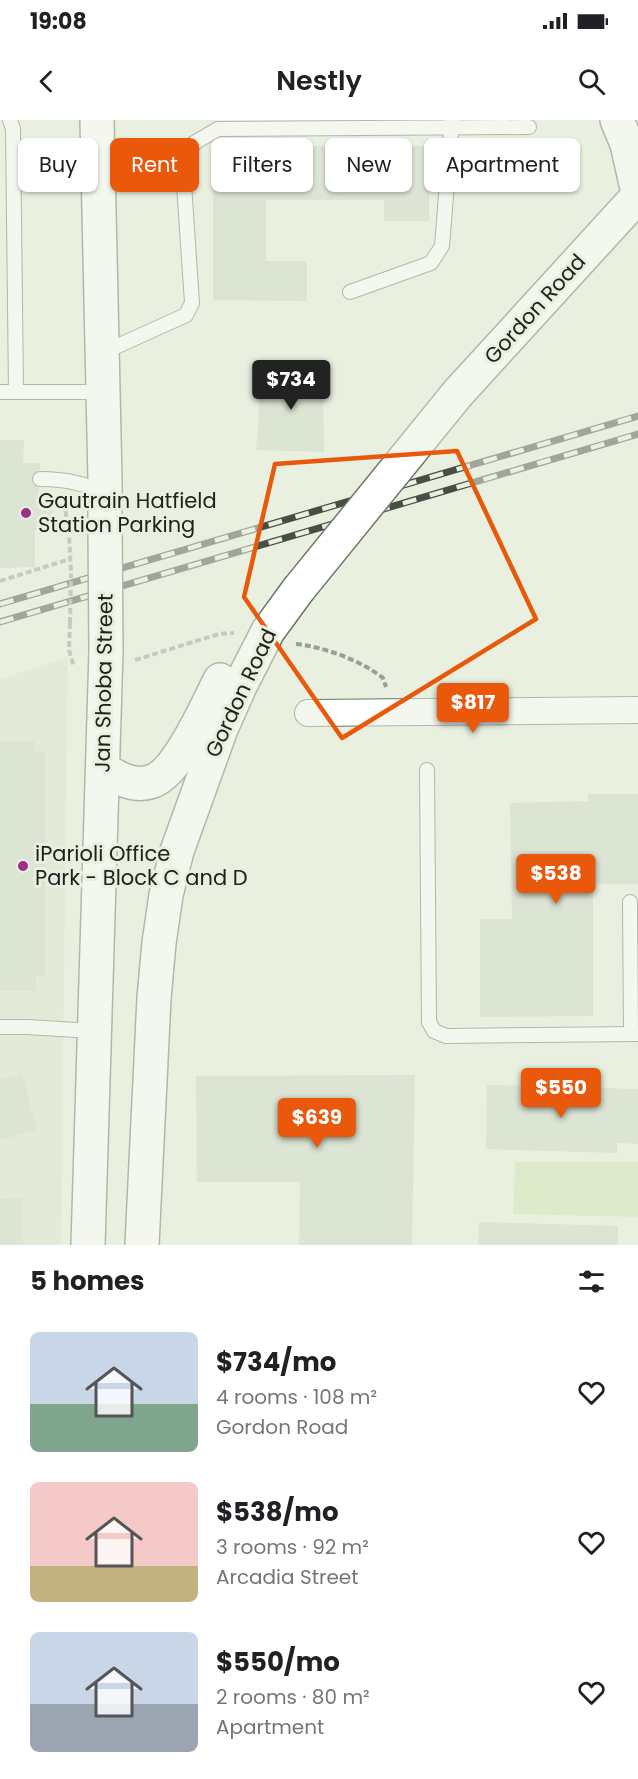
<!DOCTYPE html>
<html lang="en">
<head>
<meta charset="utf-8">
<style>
	body { margin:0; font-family:Poppins,sans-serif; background:#f2f2f2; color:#202124; height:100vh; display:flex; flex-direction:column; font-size:22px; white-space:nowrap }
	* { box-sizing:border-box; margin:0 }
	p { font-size:20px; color:#757577 }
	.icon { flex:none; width:33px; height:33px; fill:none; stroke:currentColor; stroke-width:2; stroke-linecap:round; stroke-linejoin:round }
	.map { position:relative; height:1125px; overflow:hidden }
	.panel { display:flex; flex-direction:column; background:#fff; flex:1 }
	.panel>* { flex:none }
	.top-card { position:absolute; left:18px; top:18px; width:603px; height:54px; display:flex; gap:12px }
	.price { position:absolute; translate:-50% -51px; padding:0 14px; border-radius:6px; background:#ea580c; color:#fff; font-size:20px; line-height:39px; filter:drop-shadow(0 2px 3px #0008) }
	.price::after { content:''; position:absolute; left:50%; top:36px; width:18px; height:14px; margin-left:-9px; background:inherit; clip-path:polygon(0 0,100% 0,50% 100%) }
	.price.current { background:#222; color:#fff }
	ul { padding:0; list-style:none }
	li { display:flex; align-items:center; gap:18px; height:150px; padding:0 30px }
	li span { display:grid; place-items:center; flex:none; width:168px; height:120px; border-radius:9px; color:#555 }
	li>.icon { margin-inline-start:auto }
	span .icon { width:72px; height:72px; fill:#fffc; stroke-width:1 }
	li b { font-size:26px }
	h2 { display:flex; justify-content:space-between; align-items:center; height:72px; padding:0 30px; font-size:26px }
	.chip { padding:0 21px; border-radius:9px; background:#fff; box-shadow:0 2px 4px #0004; font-size:21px; line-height:54px }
	.chip.current { background:#ea580c; color:#fff }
	.status { display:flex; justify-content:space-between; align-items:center; height:42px; padding:0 30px; background:#fff; direction:ltr }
	.status svg { height:16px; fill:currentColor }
	header { display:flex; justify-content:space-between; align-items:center; height:78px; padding:0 30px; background:#fff; font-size:27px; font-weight:600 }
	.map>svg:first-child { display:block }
</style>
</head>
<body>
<div class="status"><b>19:08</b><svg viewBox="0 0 49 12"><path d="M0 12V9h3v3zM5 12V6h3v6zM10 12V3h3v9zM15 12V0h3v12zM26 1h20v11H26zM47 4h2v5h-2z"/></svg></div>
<header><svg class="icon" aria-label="back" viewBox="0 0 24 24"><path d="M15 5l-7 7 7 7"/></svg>Nestly<svg class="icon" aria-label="search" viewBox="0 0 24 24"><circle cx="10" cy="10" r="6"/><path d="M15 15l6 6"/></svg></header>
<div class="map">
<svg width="638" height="1125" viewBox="0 0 638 1125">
	<rect width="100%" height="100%" fill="#e9f0e0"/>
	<polygon fill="#dbe5ce" points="68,537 61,1125 0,1125 0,559"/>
	<polygon fill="#d1e5b1" points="515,1042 638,1042 638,1097 513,1094"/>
	<g fill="#cdd4c4">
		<polygon points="245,26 429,26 429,101 384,101 384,80 266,80 266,141 307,141 307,181 213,180 213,54 217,43 222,34 233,28"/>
		<polygon points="323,250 324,332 256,330 259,295 258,252"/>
		<polygon points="0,320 24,320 23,343 40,343 40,350 32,355 32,363 39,368 39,376 53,376 52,411 35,410 35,447 0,448"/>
		<polygon points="0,621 34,621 34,631 45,632 45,856 36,856 36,871 0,871"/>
		<polygon points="588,674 638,674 638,764 593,764 593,896 480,897 480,799 512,799 510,683 588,681"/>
		<polygon points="22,954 37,1010 0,1020 0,960"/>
		<polygon points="415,955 412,1125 299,1125 300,1062 197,1062 196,956"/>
		<polygon points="487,965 638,969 638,1024 617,1023 617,1033 486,1029"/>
		<polygon points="22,1078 23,1125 0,1125 0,1079"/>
		<polygon points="479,1102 618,1106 618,1125 478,1125"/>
	</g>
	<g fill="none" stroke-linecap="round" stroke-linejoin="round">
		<g stroke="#6e7466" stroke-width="16">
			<g id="lane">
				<polyline points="10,0 13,9 16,272"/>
				<polyline points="350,172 431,143 442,126 452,0"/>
				<polyline points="102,233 186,195 192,183 183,49 194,23 218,9 529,7"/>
				<polyline points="0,272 103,272"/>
				<path d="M 40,359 C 62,359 83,362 103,373"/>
				<polyline points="427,650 429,902 434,911 446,916 638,914"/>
				<polyline points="630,782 631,914"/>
				<polyline points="0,907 27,907 93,911"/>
			</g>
		</g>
		<g stroke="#6e7466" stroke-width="28">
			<polyline id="street" points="308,593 638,590"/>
		</g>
		<g stroke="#6e7466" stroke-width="36">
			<g id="primary">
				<polyline points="97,0 105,360 105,405"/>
				<polyline points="617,0 627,24 638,73"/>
				<polyline points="458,273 638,76"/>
				<path d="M 103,649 C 117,658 133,667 150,662 C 178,655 207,585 220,560"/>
				<polyline points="88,1125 106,531"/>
				<polyline points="142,1125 154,878 159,823 166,775 177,731 221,609 240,566 268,511 298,470"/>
			</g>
		</g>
		<g stroke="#9a9f93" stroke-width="4" stroke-dasharray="6 3" stroke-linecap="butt">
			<polyline points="64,382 69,413 71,454"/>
			<polyline points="0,461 70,439"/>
			<polyline points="70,503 69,530 74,547"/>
			<path d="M 296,524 C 324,527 360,540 383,558 L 386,567"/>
			<polyline points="135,540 219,514 234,513"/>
		</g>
		<use href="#lane" stroke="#fff" stroke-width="14"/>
		<use href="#street" stroke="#fff" stroke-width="26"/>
		<use href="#primary" stroke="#fff" stroke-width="33"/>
		<g stroke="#494d45" stroke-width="7">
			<g id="rail">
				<polyline points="0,484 638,296"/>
				<polyline points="0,502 638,314"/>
			</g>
		</g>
		<use href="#rail" stroke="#e9f0e0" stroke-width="4.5" stroke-dasharray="14" stroke-linecap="butt"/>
		<g stroke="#6e7466" stroke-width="36" stroke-linecap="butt">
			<g id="primary-bridge">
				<polyline points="105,405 106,531"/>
				<polyline points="298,470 458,273"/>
			</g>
		</g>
		<polyline stroke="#9a9f93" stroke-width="4" stroke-dasharray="6 3" stroke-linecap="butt" points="70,503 71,454"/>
		<use href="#primary-bridge" stroke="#fff" stroke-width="33"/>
	</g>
	<path d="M0 0H638V1125H0ZM 457,331 L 536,499 L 342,618 L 244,477 L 275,344 Z" fill="#e9f0e0" fill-opacity=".55" fill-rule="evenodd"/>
	<path fill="none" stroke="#e8590c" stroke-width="4.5" stroke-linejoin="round" d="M 457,331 L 536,499 L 342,618 L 244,477 L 275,344 Z"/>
	<g fill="#9e2e8c" stroke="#e9f0e0" stroke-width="2">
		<circle cx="26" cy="393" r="6"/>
		<circle cx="23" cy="746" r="6"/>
	</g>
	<g text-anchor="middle" stroke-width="6" stroke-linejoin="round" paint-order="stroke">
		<g font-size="21" fill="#20231d" stroke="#e9f0e0">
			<text transform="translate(535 189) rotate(-48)" y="7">Gordon Road</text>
			<text transform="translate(104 563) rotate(-89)" y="7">Jan Shoba Street</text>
			<text transform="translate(241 573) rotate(-65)" y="7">Gordon Road</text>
		</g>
		<g font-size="21" fill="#20231d" stroke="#e9f0e0" text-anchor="start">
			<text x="38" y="388">Gautrain Hatfield<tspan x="38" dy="24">Station Parking</tspan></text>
			<text x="35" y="741">iParioli Office<tspan x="35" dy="24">Park - Block C and D</tspan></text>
		</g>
	</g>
</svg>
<b class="price current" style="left:291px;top:291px">$734</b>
<b class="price" style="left:473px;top:614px">$817</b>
<b class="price" style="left:556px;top:785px">$538</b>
<b class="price" style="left:561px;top:999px">$550</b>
<b class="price" style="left:317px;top:1029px">$639</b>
<div class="top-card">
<a class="chip">Buy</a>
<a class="chip current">Rent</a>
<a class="chip">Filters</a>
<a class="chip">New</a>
<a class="chip">Apartment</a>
</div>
</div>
<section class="panel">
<h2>5 homes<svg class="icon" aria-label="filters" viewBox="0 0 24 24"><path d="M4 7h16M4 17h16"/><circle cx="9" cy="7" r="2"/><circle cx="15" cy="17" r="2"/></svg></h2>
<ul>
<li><span style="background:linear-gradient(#c9d6e8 60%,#7fa58c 0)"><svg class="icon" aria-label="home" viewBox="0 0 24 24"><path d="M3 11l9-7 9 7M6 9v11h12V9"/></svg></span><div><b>$734/mo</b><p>4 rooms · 108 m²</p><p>Gordon Road</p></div><svg class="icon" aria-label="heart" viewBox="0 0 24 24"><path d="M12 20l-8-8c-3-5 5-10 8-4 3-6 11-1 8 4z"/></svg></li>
<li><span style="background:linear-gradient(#f6c9c9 70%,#c2b280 0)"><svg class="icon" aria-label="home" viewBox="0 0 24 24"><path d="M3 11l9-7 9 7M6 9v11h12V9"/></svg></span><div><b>$538/mo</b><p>3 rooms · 92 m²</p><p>Arcadia Street</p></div><svg class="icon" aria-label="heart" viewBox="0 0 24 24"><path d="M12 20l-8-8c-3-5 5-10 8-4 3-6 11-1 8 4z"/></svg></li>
<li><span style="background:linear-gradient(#c9d6e8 60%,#9aa5b1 0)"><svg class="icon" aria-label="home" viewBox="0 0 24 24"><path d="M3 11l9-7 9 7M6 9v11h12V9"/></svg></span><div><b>$550/mo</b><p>2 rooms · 80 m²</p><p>Apartment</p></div><svg class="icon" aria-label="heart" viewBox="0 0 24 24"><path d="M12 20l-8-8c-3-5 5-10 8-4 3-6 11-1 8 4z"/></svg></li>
</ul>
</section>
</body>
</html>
